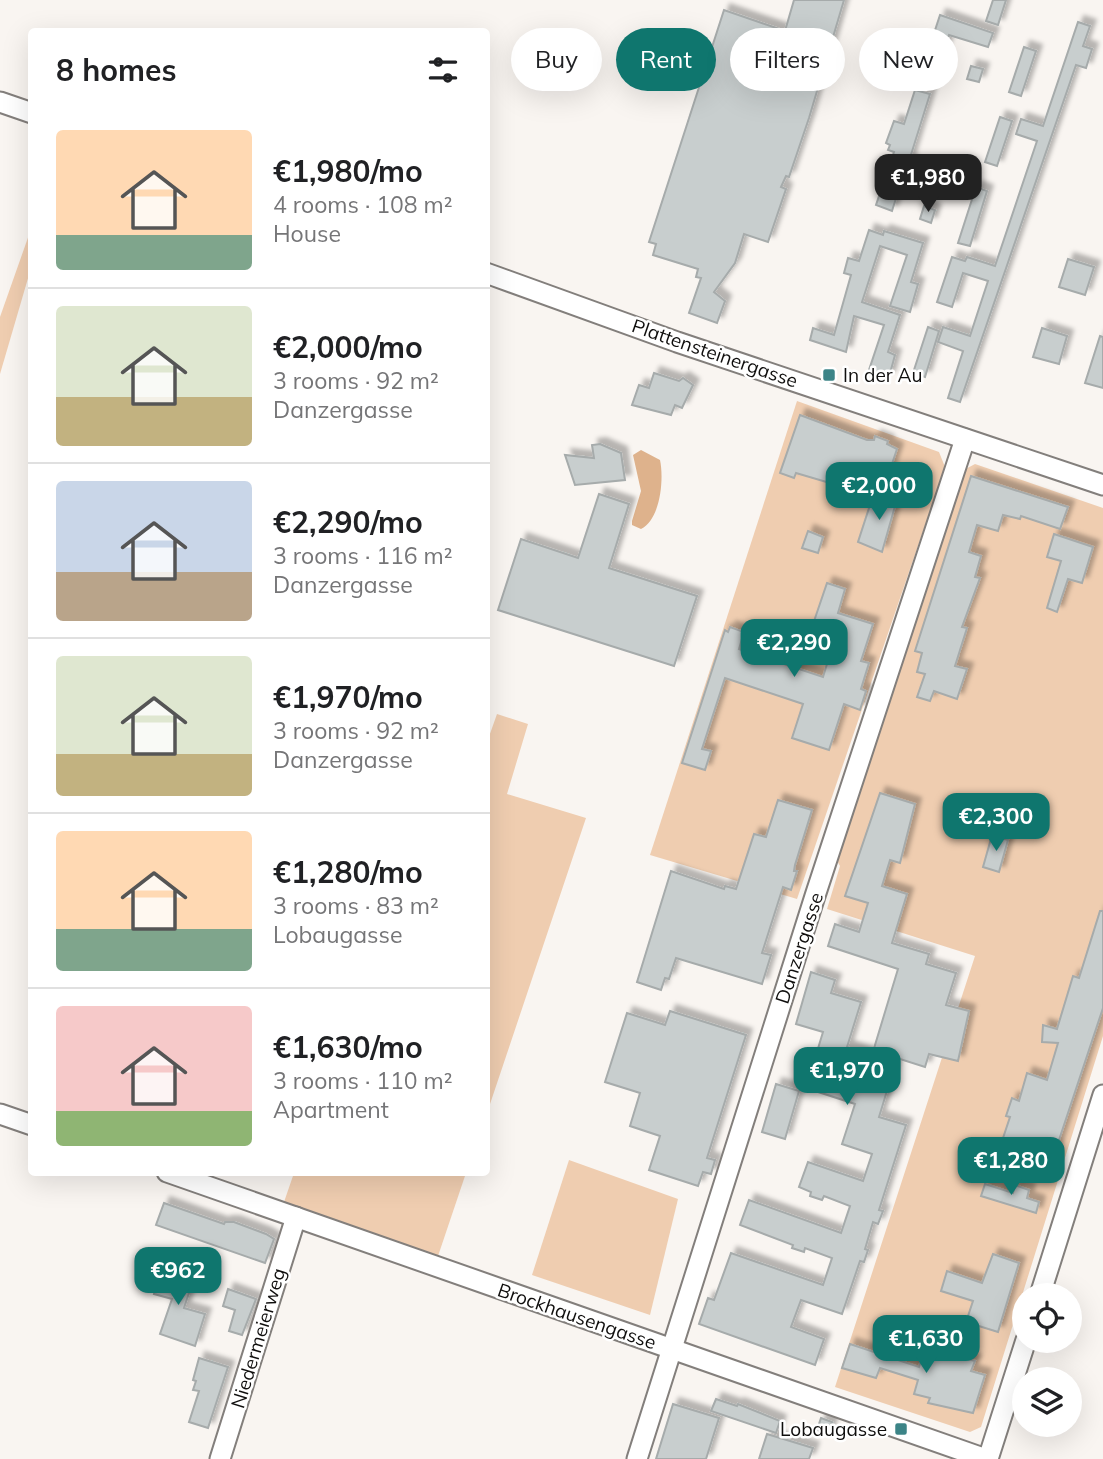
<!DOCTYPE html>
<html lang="en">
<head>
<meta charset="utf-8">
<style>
	body { margin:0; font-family:Mulish,sans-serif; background:#f2f2f2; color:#202124; height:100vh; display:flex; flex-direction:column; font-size:26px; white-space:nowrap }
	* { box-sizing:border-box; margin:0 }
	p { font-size:23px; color:#757577 }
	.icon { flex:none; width:38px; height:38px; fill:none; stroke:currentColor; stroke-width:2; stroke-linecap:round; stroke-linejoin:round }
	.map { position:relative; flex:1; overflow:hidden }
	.panel { position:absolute; left:28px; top:28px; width:462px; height:1148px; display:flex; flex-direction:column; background:#fff; border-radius:7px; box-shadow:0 7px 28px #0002 }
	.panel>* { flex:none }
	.top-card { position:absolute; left:511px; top:28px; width:486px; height:63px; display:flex; gap:14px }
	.buttons { position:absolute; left:1012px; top:1283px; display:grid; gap:14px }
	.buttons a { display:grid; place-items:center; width:70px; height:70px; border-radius:50%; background:#fff; box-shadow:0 7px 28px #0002; font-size:35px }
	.price { position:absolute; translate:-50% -60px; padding:0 16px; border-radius:14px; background:#0f766e; color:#fff; font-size:23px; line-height:46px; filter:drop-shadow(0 2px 4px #0008) }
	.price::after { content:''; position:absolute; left:50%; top:42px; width:21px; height:16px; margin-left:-10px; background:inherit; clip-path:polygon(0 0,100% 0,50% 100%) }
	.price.current { background:#222; color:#fff }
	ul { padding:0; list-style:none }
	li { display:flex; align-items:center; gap:21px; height:175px; padding:0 28px }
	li+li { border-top:2px solid #e0e0e0 }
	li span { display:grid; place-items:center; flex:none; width:196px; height:140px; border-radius:7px; color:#555 }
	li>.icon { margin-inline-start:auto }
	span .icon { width:84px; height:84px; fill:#fffc; stroke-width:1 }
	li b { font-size:30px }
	h2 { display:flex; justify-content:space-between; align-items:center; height:84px; padding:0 28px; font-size:30px }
	.pill { padding:0 24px; border-radius:32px; background:#fff; box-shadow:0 7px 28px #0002; font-size:24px; line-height:63px }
	.pill.current { background:#0f766e; color:#fff }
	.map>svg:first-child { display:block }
</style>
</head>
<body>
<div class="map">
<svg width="1103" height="1459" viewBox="0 0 1103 1459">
	<defs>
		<filter id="shadow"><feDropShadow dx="6" dy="-6" stdDeviation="2" flood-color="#0004"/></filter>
	</defs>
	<rect width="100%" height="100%" fill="#f9f5f1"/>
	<g fill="#efcdb0">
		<polygon points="31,229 31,268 0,374 0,317"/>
		<polygon points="797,401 939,452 945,467 797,899 650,855"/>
		<polygon points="975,464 1103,508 1103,1036 981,1427 970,1432 835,1387 975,956 827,909 840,866 836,859 960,472"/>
		<polygon points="497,714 528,724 507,794 586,818 487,1113 486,745"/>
		<polygon points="569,1160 678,1199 650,1315 532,1275"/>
		<polygon points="294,1173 466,1173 437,1259 284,1202"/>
	</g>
	<path fill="#deb28c" d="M 641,450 L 660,460 C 664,478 661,519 641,529 L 632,525 L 632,521 L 641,491 L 633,455 Z"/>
	<g fill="#c8cece" stroke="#a6abab" stroke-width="2" filter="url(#shadow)">
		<polygon points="794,0 844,0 809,118 789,177 786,176 781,187 786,189 768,242 744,234 735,263 714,292 725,301 717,323 689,313 701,278 696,277 698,269 653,255 656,244 649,242 724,10 785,31"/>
		<polygon points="993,0 1006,0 998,25 986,21"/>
		<polygon points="940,15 993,33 988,47 949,35 938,69 924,64"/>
		<polygon points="1078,22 1090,26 1083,46 1092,49 1086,68 1076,65 960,402 948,398 963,351 938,342 943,327 970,336 988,281 963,273 952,307 937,302 952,257 965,261 967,257 995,266 1037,141 1016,134 1021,119 1043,126"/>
		<polygon points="1024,47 1036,51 1021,96 1009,92"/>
		<polygon points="971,66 983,69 979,82 967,79"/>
		<polygon points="915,90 930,94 909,161 912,162 908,177 903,176 892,211 876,205 894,152 888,150 890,145 886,143 894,121 904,124"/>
		<polygon points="1000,117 1012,121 997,166 985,162"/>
		<polygon points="976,187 987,191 970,246 958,243"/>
		<polygon points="924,206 935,210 931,223 920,219"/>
		<polygon points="869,230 883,235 884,231 923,243 911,282 918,284 910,312 890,306 907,255 880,246 862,302 900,315 888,352 895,355 889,377 869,370 884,325 854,316 846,352 810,340 813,328 834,335 851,275 844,273 848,258 859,261"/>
		<polygon points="1068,259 1094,267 1085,295 1059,287"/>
		<polygon points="928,327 939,331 925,377 913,373"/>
		<polygon points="1042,328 1067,336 1059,364 1033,357"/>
		<polygon points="1100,336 1103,337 1103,388 1085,383"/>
		<polygon points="654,373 679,381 683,378 693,385 682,408 675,405 671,415 632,405 639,385 649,388"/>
		<polygon points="800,415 867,440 874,440 875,436 888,441 887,444 897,449 887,479 846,466 840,486 796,473 794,478 780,473"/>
		<polygon points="600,444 621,453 625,480 575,485 565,455 594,458 592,445"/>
		<polygon points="971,476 1068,507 1060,529 1021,516 1020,519 1003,515 998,531 977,525 969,552 981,556 975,577 980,578 962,627 967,628 955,666 967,669 957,699 934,691 930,701 917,697 925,674 917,672 922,653 915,651"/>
		<polygon points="886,489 899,492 882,552 858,542 870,505 880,508"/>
		<polygon points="599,494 629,504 609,568 697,596 674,666 498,610 521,539 578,558"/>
		<polygon points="808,531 823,537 818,553 802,548"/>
		<polygon points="1054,534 1093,547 1082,583 1068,579 1057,612 1047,608 1061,561 1047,557"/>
		<polygon points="827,583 845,589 838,613 873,624 861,661 869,663 861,689 866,691 860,710 844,704 829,750 792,738 803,704 725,678 702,749 711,751 705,770 682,763 725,630 728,632 730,627 744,632 739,649 823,677 835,638 811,630"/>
		<polygon points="880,793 915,804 900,863 890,860 882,886 907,894 892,943 929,954 926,964 956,973 946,1005 969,1011 958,1061 929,1054 925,1067 897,1058 879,1117 906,1125 879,1210 883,1211 878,1224 873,1222 865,1249 868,1250 864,1262 860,1261 842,1314 801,1300 791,1327 824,1339 815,1365 699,1324 708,1298 714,1300 731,1253 823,1285 832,1258 805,1248 804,1252 792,1248 793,1245 740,1225 749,1200 841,1233 850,1206 824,1196 822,1200 810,1196 811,1192 799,1187 808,1162 863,1181 872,1154 842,1144 855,1104 806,1088 823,1032 796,1024 811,972 835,980 831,993 861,1002 847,1047 872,1055 898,969 828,946 835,924 859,932 868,903 845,896"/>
		<polygon points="778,800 812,810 795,865 794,871 797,871 791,890 783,887 762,953 771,955 762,984 676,958 669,979 665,978 661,990 637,982 671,871 724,889 725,886 736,889 754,834 766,837"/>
		<polygon points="992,835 1008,840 999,872 983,867"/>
		<polygon points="1100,911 1103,911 1103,1008 1049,1170 1029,1164 1031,1157 1000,1147 1010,1117 1006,1116 1012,1098 1019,1101 1027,1073 1047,1080 1058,1043 1042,1042 1043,1025 1057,1029 1073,976 1079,978"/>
		<polygon points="670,1011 746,1035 707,1158 715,1160 711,1174 703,1172 698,1186 649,1170 660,1136 630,1126 640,1093 605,1082 627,1013 665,1025"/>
		<polygon points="776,1084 799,1091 785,1139 762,1132"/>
		<polygon points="985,1184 1013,1193 1015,1185 1029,1190 1027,1198 1039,1202 1036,1213 981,1196"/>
		<polygon points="164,1203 224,1224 225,1222 234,1222 266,1234 274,1239 265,1263 156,1225"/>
		<polygon points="993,1254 1019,1263 998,1332 966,1322 973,1301 941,1291 947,1271 982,1283"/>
		<polygon points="164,1263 180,1268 177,1274 193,1281 184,1308 205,1314 195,1346 160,1334 172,1299 154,1294"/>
		<polygon points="228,1289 256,1299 242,1335 229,1331 235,1310 223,1306"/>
		<polygon points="850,1344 919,1367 925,1347 975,1361 971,1371 985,1375 973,1413 928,1403 930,1398 914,1394 918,1380 880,1368 876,1378 842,1368"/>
		<polygon points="199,1358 228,1367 208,1428 189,1422 199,1391 193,1390 196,1381 193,1380"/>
		<polygon points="716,1399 737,1406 738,1404 780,1421 776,1433 711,1411"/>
		<polygon points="673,1404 719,1418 706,1459 656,1459"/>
		<polygon points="821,1418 832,1422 828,1434 817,1430"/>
		<polygon points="767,1434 813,1448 809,1459 759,1459"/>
	</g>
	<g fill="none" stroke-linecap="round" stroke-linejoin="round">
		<g stroke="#837f7c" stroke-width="23">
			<g id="street">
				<polyline points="0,102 32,113"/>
				<polyline points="486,273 677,342 1103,485"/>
				<polyline points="0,1114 32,1125"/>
				<polyline points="167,1172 986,1459"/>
				<polyline points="1040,1295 1103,1095"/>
				<polyline points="220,1459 296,1217"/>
				<polyline points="637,1459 815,896 965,439"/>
				<polyline points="988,1459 1026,1340"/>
			</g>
		</g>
		<use href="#street" stroke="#fff" stroke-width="19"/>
	</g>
	<g fill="#3c8487" stroke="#fff" stroke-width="2.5">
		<rect x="822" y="368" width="14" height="14" rx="3.5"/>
		<rect x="894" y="1422" width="14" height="14" rx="3.5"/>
	</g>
	<g text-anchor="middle" stroke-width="5" stroke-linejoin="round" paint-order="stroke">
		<g font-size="19" fill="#0f0e0d" stroke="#fff">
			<text transform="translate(715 353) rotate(19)" y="7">Plattensteinergasse</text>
			<text transform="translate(799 948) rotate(-72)" y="7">Danzergasse</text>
			<text transform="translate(577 1316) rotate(19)" y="7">Brockhausengasse</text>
			<text transform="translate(258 1338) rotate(-73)" y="7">Niedermeierweg</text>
		</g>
		<g font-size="19" fill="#0f0e0d" stroke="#fff" text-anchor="start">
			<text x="843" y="382">In der Au</text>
			<text x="887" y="1436" text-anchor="end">Lobaugasse</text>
		</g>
	</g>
</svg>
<div class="buttons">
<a><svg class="icon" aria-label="locate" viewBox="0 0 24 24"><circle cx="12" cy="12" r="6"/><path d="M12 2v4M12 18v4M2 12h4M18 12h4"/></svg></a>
<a><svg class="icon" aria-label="layers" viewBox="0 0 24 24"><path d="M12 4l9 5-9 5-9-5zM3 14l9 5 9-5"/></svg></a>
</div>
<b class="price current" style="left:928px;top:214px">€1,980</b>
<b class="price" style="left:879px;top:522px">€2,000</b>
<b class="price" style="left:794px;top:679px">€2,290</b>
<b class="price" style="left:996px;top:853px">€2,300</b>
<b class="price" style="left:847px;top:1107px">€1,970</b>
<b class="price" style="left:1011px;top:1197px">€1,280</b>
<b class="price" style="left:178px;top:1307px">€962</b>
<b class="price" style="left:926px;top:1375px">€1,630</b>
<div class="top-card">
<a class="pill">Buy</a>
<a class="pill current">Rent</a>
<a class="pill">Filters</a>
<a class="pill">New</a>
</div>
<section class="panel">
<h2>8 homes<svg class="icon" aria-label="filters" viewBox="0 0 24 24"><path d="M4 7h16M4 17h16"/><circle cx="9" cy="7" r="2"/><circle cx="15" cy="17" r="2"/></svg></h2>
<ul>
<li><span style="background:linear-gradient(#ffd9b3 75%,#7fa58c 0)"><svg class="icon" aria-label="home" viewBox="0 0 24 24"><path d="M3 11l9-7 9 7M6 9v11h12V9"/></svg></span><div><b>€1,980/mo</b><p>4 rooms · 108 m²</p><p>House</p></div></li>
<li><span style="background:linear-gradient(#dfe7d0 65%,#c2b280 0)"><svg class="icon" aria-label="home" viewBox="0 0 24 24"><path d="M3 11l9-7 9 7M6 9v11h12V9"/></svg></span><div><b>€2,000/mo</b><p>3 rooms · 92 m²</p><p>Danzergasse</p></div></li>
<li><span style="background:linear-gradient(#c9d6e8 65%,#b9a48a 0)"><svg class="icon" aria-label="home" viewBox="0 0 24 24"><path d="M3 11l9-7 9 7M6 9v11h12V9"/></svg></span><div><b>€2,290/mo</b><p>3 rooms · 116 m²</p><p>Danzergasse</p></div></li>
<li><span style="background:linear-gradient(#dfe7d0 70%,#c2b280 0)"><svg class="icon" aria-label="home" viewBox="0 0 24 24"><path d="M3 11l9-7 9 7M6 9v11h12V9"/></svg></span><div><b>€1,970/mo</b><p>3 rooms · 92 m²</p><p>Danzergasse</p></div></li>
<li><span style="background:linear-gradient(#ffd9b3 70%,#7fa58c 0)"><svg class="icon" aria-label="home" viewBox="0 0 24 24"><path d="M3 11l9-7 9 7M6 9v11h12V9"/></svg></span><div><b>€1,280/mo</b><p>3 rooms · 83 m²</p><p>Lobaugasse</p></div></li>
<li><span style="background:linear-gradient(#f6c9c9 75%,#8fb573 0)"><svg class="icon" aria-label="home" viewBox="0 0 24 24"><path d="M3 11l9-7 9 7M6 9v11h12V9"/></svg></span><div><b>€1,630/mo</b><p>3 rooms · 110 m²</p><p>Apartment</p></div></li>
</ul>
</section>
</div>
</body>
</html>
